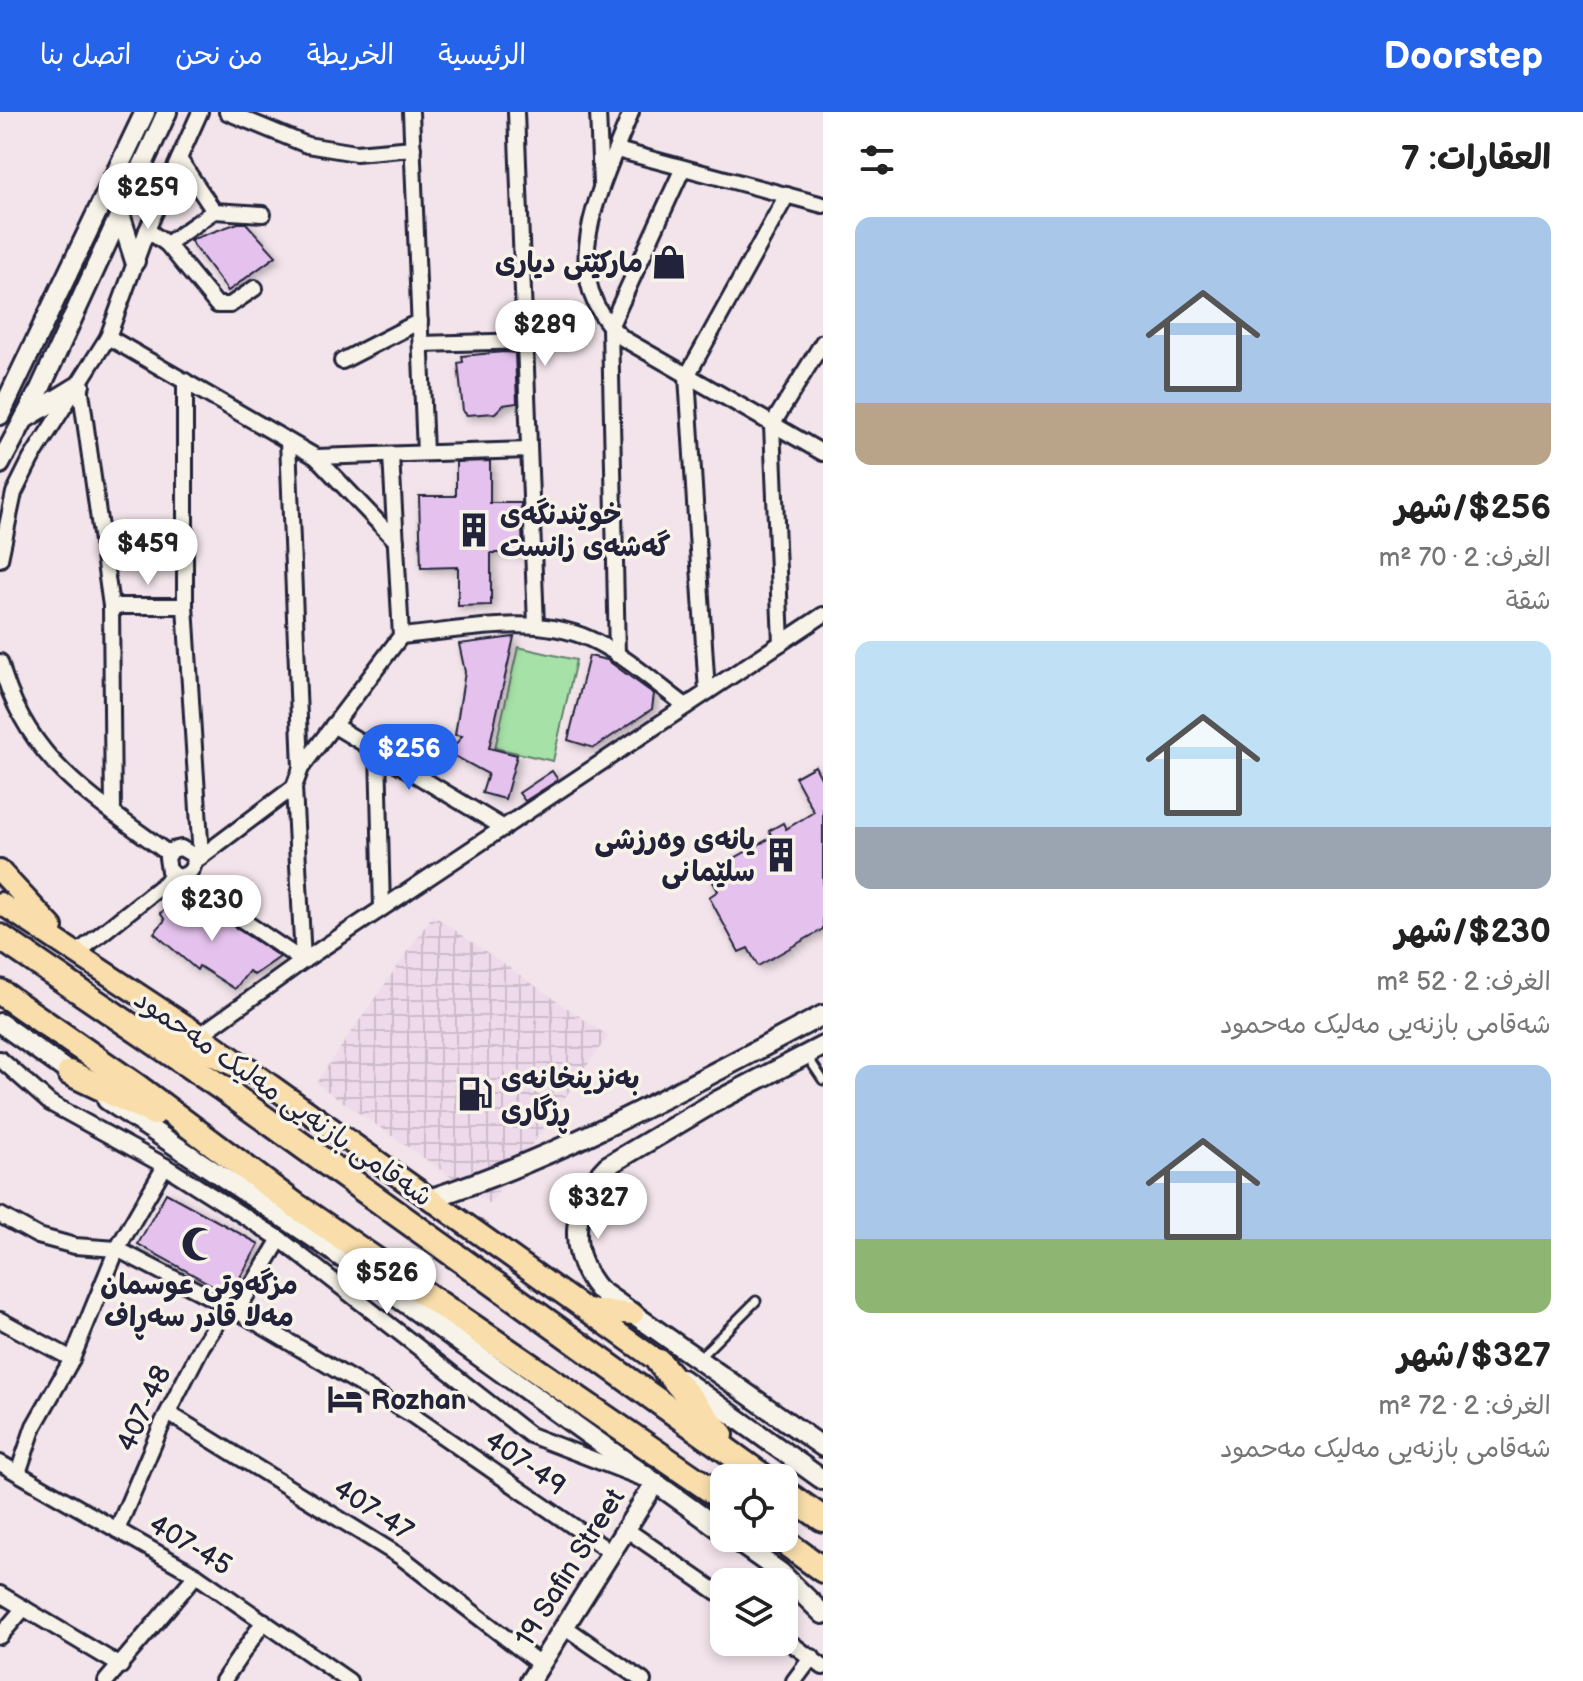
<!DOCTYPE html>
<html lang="ar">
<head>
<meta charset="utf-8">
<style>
	body { margin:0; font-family:"Balsamiq Sans","Playpen Sans Arabic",sans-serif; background:#f2f2f2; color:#222; direction:rtl; height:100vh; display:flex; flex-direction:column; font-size:30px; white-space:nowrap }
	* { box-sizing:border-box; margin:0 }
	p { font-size:26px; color:#767676 }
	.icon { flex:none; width:44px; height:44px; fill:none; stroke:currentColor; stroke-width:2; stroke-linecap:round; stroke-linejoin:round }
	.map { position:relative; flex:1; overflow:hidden; direction:ltr }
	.panel { display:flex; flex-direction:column; background:#fff; width:760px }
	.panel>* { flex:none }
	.controls { position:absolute; left:710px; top:1352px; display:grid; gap:16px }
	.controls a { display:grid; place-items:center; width:88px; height:88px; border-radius:16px; background:#fff; box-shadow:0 4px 12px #0003; font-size:40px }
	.price { position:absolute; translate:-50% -68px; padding:0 18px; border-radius:28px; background:#fff; color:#222; font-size:26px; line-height:52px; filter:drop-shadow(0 2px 4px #0008) }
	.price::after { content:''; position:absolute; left:50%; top:48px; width:24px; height:18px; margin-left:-12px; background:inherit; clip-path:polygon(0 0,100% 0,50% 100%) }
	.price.selected { background:#2563eb; color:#fff }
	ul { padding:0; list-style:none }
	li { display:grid; align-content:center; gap:16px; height:424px; padding:0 32px }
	li span { display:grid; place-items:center; height:248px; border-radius:16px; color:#555 }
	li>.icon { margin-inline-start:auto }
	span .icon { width:144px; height:144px; fill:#fffc; stroke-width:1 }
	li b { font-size:34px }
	h2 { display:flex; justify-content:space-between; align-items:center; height:96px; padding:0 32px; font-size:34px }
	header { display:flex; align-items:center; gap:48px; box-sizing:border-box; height:112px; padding:0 40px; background:#2563eb; color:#fff }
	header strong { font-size:38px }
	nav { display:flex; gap:44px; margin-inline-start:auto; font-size:28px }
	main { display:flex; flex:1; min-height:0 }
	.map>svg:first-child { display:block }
</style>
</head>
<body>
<header>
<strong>Doorstep</strong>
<nav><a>الرئيسية</a><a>الخريطة</a><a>من نحن</a><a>اتصل بنا</a></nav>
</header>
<main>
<section class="panel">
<h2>العقارات: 7<svg class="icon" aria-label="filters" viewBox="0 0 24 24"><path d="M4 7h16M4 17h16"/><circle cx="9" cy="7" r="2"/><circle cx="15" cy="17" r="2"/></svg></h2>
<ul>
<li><span style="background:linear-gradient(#a9c7e8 75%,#b9a48a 0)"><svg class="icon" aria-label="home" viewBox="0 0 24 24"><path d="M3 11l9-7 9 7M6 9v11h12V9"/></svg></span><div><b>$256/شهر</b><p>الغرف: 2 · 70 m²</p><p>شقة</p></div></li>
<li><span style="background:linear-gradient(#bfe0f5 75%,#9aa5b1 0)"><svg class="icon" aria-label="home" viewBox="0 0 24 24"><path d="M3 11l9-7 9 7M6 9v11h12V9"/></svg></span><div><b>$230/شهر</b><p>الغرف: 2 · 52 m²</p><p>شەقامی بازنەیی مەلیک مەحمود</p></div></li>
<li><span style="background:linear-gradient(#a9c7e8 70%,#8fb573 0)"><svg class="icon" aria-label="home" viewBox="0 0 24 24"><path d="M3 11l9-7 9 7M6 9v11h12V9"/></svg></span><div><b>$327/شهر</b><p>الغرف: 2 · 72 m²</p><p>شەقامی بازنەیی مەلیک مەحمود</p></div></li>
</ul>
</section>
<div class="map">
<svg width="823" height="1569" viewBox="0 0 823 1569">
	<defs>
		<pattern id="industrial-grid" width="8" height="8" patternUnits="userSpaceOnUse" patternTransform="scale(2)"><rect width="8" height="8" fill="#eedaeb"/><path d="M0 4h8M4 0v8" fill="none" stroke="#ccbbca"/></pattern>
		<filter id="shadow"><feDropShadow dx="3.5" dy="3.5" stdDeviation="4" flood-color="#0004"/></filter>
	</defs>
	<rect width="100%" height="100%" fill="#f2e4ea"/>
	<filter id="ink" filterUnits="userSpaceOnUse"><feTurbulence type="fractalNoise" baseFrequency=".0125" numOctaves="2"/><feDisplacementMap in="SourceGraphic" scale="16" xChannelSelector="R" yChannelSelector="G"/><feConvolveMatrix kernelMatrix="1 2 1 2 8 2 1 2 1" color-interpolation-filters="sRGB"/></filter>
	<g filter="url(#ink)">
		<polygon fill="url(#industrial-grid)" points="433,803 608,924 490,1092 316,971"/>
		<polygon fill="#a6e1a7" stroke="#648271" stroke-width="2" points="518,535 576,548 553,649 495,636"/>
		<g fill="#e5c2ee" stroke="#22223b" stroke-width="2" filter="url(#shadow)">
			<polygon points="238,111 246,111 276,144 228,179 190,128"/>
			<polygon points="504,240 515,241 517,291 503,293 495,301 467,303 463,299 458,251 463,250 462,244"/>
			<polygon points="490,349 490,391 521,391 523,441 491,441 491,493 458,494 458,455 421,456 419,384 456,384 456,350"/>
			<polygon points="514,525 489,636 517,643 505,687 482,681 488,662 449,641 462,624 455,623 465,560 459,532"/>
			<polygon points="589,544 607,548 654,582 652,597 594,636 568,628"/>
			<polygon points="815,654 823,670 823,817 758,854 748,836 739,840 709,785 718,779 708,761 772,725 769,719 783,711 786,717 814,700 795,665"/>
			<polygon points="552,659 558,668 525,689 519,681"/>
			<polygon points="188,784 280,845 254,863 249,859 235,877 199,854 197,858 154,821 165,808 160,801"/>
			<polygon points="166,1081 259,1132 230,1183 138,1132"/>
		</g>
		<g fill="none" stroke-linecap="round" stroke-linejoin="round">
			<g stroke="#22223b" stroke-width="13">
				<g id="lane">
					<polyline points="807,944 823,968"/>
					<polyline points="700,1245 756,1189"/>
				</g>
			</g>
			<g stroke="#22223b" stroke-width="20">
				<g id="street">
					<polyline points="227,0 307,33 356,41 413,36"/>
					<polyline points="411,0 425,341"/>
					<polyline points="516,0 536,513"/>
					<polyline points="598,0 601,72"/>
					<path d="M 631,0 C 605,69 549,167 624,227 L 823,341"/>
					<polyline points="617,38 823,93"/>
					<polyline points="179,47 214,99"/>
					<polyline points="147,118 167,132 217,193 230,193 255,176"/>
					<polyline points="167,132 214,99 263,102"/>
					<polyline points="108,225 316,345 396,429"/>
					<polyline points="421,232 525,229"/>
					<polyline points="342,249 420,209"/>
					<polyline points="185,269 185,494 201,745"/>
					<polyline points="80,273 111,494 113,700"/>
					<polyline points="288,329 301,656"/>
					<polyline points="316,345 529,338"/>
					<polyline points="0,447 14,381 31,347 108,225 147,118 200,0"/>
					<polyline points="111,494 185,494"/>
					<path d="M 401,524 C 461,519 533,501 590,527 C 625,543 655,571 686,594"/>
					<polyline points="781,531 772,313 823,230"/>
					<polyline points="617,543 610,215 683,56"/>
					<path d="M 0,550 C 26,649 92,685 169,742"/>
					<polyline points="707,580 687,264 787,83"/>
					<polyline points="333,613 504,716"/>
					<polyline points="378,640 382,796"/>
					<polyline points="294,675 303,849"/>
					<polyline points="194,750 294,675 301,656 401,524 391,343"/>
					<path d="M 182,764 C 192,761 196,753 193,743 L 181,736 L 172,738 L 167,746 L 169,759 L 303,849"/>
					<polyline points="77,841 175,763"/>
					<polyline points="200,923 303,849 823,503"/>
					<polyline points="0,947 50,991 165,1054 280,1127 530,1323 642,1366"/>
					<polyline points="0,1103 38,1124 75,1134 117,1137 237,1199 412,1303 612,1441"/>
					<polyline points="0,1208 72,1247"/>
					<polyline points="168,1301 401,1445 541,1553"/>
					<polyline points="0,1351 196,1463 349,1569"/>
					<polyline points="18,1361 34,1314 72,1247 117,1137 165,1054"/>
					<polyline points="117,1418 163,1310 202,1234 221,1205 237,1199 280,1127"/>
					<polyline points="627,1418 724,1485"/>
					<polyline points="0,1482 121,1554"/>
					<polyline points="565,1515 643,1569"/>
					<polyline points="0,1524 24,1496"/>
					<polyline points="784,1526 823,1555"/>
					<polyline points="106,1569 196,1463"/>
					<polyline points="223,1569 264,1509"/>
					<polyline points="794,1569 812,1545"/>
				</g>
			</g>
			<g stroke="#22223b" stroke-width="24">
				<g id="secondary">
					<polyline points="120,102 135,149"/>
					<polyline points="0,303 145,0"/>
					<polyline points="26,306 80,273"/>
					<polyline points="0,352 40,277 167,0"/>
					<polyline points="0,911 80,968"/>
					<path d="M 823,934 L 715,990 L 607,1054 C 573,1089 565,1137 598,1177 L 823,1335"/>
					<polyline points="107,988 320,1130 724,1420"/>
					<path d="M 429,1087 C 568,1042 694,971 823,903"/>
					<polyline points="682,1267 823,1368"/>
					<polyline points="732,1426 780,1460 823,1502"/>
					<polyline points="530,1569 655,1371"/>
				</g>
			</g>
			<g stroke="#22223b" stroke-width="26">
				<g id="primary">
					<polyline points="0,759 52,815"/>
					<polyline points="0,791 200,923 659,1250"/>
					<polyline points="586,1197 633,1202"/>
				</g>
			</g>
			<g stroke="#22223b" stroke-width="30">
				<g id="highway">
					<polyline points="0,825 222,976 765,1366"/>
					<polyline points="0,880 136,974 295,1093 724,1387"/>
					<polyline points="149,911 248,958"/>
					<polyline points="70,961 154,1001"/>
					<polyline points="659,1250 721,1323"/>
					<polyline points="784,1380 823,1407"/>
					<polyline points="779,1426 823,1458"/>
				</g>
			</g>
			<use href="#lane" stroke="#f7f3e8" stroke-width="7"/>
			<use href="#street" stroke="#f7f3e8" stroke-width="14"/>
			<use href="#secondary" stroke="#f7f3e8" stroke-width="18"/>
			<use href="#primary" stroke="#f9deab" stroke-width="20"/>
			<use href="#highway" stroke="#f9deab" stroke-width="24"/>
		</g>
	</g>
	<defs>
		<g id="shop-bare" transform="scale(2.76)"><path d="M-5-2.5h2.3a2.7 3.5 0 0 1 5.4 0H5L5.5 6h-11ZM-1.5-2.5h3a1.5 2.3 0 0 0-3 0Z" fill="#22223b" stroke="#f7f3e8" stroke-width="2.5" paint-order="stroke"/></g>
		<g id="building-bare" transform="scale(2.76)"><path d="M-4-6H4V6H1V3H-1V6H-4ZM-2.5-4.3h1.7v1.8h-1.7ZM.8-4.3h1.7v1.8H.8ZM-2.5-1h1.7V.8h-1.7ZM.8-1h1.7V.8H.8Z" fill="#22223b" stroke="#f7f3e8" stroke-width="2.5" paint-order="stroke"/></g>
		<g id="fuel-bare" transform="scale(2.76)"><path d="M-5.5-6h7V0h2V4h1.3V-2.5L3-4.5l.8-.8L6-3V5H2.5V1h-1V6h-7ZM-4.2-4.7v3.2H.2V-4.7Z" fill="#22223b" stroke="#f7f3e8" stroke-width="2.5" paint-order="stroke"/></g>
		<g id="mosque-bare" transform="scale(2.76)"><path d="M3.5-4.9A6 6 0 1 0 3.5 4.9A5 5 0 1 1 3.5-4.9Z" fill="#22223b" stroke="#f7f3e8" stroke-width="2.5" paint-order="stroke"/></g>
		<g id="hotel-bare" transform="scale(2.76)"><path d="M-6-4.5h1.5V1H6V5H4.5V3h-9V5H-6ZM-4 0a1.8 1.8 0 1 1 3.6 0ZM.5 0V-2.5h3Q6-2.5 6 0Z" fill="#22223b" stroke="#f7f3e8" stroke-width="2.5" paint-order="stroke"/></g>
	</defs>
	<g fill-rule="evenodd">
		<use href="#shop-bare" x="669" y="150"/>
		<use href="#building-bare" x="474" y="418"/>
		<use href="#building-bare" x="781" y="743"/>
		<use href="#fuel-bare" x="475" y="982"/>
		<use href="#mosque-bare" x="199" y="1132"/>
		<use href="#hotel-bare" x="345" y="1287"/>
	</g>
	<g text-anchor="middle" stroke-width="7" stroke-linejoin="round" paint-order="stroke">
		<g font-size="28" font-weight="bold" fill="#22223b" stroke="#f7f3e8" text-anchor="start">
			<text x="643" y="160" text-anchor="end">مارکێتی دیاری</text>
			<text x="500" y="412">خوێندنگەی<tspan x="500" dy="32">گەشەی زانست</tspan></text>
			<text x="755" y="737" text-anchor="end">یانەی وەرزشی<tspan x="755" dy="32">سلێمانی</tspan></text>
			<text x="501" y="976">بەنزینخانەی<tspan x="501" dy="32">ڕزگاری</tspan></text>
			<text x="199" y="1182" text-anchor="middle">مزگەوتی عوسمان<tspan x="199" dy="32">مەلا قادر سەڕاف</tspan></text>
			<text x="371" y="1297">Rozhan</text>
		</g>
		<g font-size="28" fill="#22223b" stroke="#f7f3e8">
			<text transform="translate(284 985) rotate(35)" y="10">شەقامی بازنەیی مەلیک مەحمود</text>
			<text transform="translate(143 1296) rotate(-65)" y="10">407-48</text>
			<text transform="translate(526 1350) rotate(35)" y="10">407-49</text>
			<text transform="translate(374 1397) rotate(33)" y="10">407-47</text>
			<text transform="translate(191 1432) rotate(31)" y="10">407-45</text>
			<text transform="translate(569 1455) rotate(-58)" y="10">19 Safin Street</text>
		</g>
	</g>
</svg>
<div class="controls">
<a><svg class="icon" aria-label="locate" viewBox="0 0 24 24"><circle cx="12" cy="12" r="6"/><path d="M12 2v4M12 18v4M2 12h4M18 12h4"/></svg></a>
<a><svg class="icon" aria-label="layers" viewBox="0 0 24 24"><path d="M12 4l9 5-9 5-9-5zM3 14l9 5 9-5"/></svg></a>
</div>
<b class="price" style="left:148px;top:119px">$259</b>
<b class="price" style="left:545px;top:256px">$289</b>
<b class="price" style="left:148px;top:475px">$459</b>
<b class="price selected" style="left:409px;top:680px">$256</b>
<b class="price" style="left:212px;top:831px">$230</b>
<b class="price" style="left:598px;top:1129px">$327</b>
<b class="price" style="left:387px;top:1204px">$526</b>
</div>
</main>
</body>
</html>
